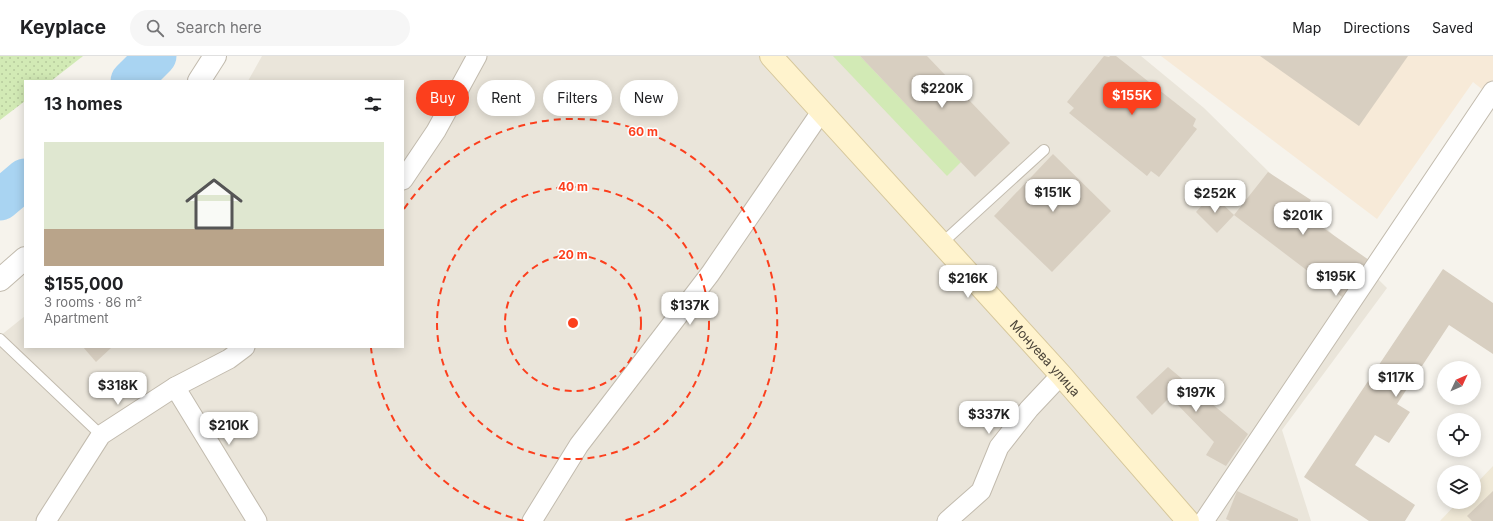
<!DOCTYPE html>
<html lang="en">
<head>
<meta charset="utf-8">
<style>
	body { margin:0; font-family:Inter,sans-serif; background:#f6f6f6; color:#202124; height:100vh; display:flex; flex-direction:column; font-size:15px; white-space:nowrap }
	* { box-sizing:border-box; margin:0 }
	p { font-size:13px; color:#757577 }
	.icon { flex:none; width:22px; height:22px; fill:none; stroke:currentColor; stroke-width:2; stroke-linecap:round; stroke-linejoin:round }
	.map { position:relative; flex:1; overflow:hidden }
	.sheet { position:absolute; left:24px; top:24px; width:380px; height:268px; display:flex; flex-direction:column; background:#fff; border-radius:0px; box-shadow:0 2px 10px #0003 }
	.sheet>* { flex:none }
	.hud { position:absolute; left:416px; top:24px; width:380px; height:36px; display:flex; gap:8px }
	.needle { width:26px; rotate:46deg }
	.tools { position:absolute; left:1437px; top:305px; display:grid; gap:8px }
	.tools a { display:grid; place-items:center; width:44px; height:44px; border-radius:50%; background:#fff; box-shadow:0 2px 10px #0003; font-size:20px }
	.price { position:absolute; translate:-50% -34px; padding:0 9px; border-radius:8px; background:#fff; color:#222; font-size:13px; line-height:26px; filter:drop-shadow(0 1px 2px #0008) }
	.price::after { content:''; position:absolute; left:50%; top:24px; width:12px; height:9px; margin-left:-6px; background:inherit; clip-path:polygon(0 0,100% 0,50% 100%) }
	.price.active { background:#fc3f1d; color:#fff }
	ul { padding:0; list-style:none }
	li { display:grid; align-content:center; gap:8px; height:212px; padding:0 20px }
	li+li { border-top:1px solid #e0e0e0 }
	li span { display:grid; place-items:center; height:124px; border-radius:0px; color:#555 }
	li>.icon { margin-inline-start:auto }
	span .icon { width:72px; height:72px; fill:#fffc; stroke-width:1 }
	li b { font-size:17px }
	h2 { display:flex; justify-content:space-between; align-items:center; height:48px; padding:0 20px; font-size:17px }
	.pill { padding:0 14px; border-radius:18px; background:#fff; box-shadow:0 2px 10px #0003; font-size:14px; line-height:36px }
	.pill.active { background:#fc3f1d; color:#fff }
	header { display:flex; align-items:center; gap:24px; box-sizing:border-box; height:56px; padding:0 20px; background:#fff; border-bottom:1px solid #e0e0e0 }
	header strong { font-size:19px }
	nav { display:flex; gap:22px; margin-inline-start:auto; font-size:14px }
	.search { width:280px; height:36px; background:#f6f6f6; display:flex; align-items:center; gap:10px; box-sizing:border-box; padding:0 14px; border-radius:22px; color:#757577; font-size:15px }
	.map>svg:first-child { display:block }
</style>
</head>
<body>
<header>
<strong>Keyplace</strong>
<div class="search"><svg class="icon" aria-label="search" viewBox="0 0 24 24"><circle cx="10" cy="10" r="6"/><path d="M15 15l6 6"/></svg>Search here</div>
<nav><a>Map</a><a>Directions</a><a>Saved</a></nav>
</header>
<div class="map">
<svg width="1493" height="465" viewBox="0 0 1493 465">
	<defs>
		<pattern id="park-dots" width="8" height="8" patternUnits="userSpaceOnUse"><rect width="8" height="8" fill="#d2eab5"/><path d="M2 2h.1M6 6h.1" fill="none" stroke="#b6ca9c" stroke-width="1.8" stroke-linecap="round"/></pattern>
	</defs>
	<rect width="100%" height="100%" fill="#f6f3ec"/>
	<polygon fill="#eae5da" points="262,0 1141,0 1204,52 1387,232 1282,374 1311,465 0,465 0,280 25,260 25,291 403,291 403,25 248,25"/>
	<polygon fill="#f7ead8" points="1161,0 1493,0 1493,42 1473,26 1377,163"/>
	<polygon fill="#efe8d6" points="1493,410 1493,465 1440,465 1458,446 1474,446 1474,430"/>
	<polygon fill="#d2eab5" points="833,0 860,0 961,106 947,120"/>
	<polygon fill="url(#park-dots)" points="0,0 83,0 51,25 25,25 25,45 0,64"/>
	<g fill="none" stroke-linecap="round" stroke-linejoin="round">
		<g stroke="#a9d4f2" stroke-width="41">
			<polyline points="131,25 156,0"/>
			<polyline points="0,144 25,123"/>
		</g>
	</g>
	<g fill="#d8cfc1">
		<polygon points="860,0 927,0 1010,87 975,121"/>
		<polygon points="1104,0 1109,1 1110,0 1116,0 1196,63 1193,70 1197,73 1159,121 1151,115 1147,120 1069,57 1074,52 1067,46"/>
		<polygon points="1260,0 1408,0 1359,70"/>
		<polygon points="1053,98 1111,155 1052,216 994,160"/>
		<polygon points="1268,116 1311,144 1302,157 1376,209 1346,244 1234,159"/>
		<polygon points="1212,138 1234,159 1217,177 1196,156"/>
		<polygon points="1443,213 1493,247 1493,298 1449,269 1397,348 1410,356 1389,387 1375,379 1355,409 1415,449 1405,465 1369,465 1304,421"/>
		<polygon points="83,291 112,291 96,306"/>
		<polygon points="1168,311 1248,378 1226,410 1206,399 1214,386 1170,341 1152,359 1136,341"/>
		<polygon points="1237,435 1298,463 1298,465 1230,465 1226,463"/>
		<polygon points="1493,435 1493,465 1472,465 1467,460"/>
	</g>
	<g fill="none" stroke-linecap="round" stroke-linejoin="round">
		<g stroke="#c2bbae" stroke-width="12">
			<g id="service">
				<polyline points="941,188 1044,94"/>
				<polyline points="0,283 101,379"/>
			</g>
		</g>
		<g stroke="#c2bbae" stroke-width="21">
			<g id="minor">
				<polyline points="403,124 436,75 477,0"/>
				<polyline points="175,331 257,465"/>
				<polyline points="46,465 101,379 175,331 229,303 245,291"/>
				<polyline points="532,465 579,389 710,218 821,56"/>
				<polyline points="947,465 981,435 999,391 1029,353 1061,319"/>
				<polyline points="1204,465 1493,35"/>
			</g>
		</g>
		<g stroke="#c2bbae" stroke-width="24">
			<g id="tertiary">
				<polyline points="199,25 215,0"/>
				<polyline points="0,224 25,202"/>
			</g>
		</g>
		<g stroke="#d6c79b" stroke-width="24">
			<g id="secondary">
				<path id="s1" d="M 771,0 L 1061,319 L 1188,465"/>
			</g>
		</g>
		<use href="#service" stroke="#fff" stroke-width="10"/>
		<use href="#minor" stroke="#fff" stroke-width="19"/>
		<use href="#tertiary" stroke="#fff" stroke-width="22"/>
		<use href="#secondary" stroke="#fff3cd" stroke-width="22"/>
	</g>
	<g fill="none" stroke="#fc3f1d" stroke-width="2" stroke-dasharray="7 5">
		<circle cx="573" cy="267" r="68"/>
		<circle cx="573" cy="267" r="136"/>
		<path d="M524 465A204 204 0 0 1 371 292M404 153A204 204 0 1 1 622 465"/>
	</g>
	<g text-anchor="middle" stroke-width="3" stroke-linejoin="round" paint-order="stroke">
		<g font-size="13" fill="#4b4439" stroke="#fff">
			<text dy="5" stroke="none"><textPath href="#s1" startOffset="408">Монуева улица</textPath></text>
		</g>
	</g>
	<circle cx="573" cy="267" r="6" fill="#fc3f1d" stroke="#fff" stroke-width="2"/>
	<g font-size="12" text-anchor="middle" font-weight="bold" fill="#fc3f1d" stroke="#fff" stroke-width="3" stroke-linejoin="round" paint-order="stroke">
		<text x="643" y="80">60 m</text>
		<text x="573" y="135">40 m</text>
		<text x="573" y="203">20 m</text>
	</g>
</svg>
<div class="tools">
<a><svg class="needle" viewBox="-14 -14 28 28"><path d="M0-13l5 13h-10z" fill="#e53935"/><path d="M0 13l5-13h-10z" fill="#757577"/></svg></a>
<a><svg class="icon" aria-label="locate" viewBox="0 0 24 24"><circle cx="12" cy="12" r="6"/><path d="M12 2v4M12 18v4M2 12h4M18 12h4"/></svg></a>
<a><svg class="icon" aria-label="layers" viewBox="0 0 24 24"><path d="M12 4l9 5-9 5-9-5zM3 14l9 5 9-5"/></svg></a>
</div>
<b class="price" style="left:942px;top:53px">$220K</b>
<b class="price active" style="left:1132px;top:60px">$155K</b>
<b class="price" style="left:1053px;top:157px">$151K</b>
<b class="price" style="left:1215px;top:158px">$252K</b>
<b class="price" style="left:1303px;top:180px">$201K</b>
<b class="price" style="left:1336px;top:241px">$195K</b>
<b class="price" style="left:968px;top:243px">$216K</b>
<b class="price" style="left:690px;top:270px">$137K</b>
<b class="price" style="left:1396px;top:342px">$117K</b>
<b class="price" style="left:118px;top:350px">$318K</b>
<b class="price" style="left:1196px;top:357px">$197K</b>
<b class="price" style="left:989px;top:379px">$337K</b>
<b class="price" style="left:229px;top:390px">$210K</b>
<div class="hud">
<a class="pill active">Buy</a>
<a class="pill">Rent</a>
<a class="pill">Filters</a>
<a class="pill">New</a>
</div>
<section class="sheet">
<h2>13 homes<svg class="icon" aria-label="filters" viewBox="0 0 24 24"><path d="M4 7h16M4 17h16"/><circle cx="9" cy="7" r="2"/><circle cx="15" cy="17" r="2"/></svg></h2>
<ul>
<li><span style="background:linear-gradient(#dfe7d0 70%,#b9a48a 0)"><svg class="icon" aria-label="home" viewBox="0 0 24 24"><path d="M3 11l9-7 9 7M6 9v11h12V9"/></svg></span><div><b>$155,000</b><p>3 rooms · 86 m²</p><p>Apartment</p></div></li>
</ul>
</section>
</div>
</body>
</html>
